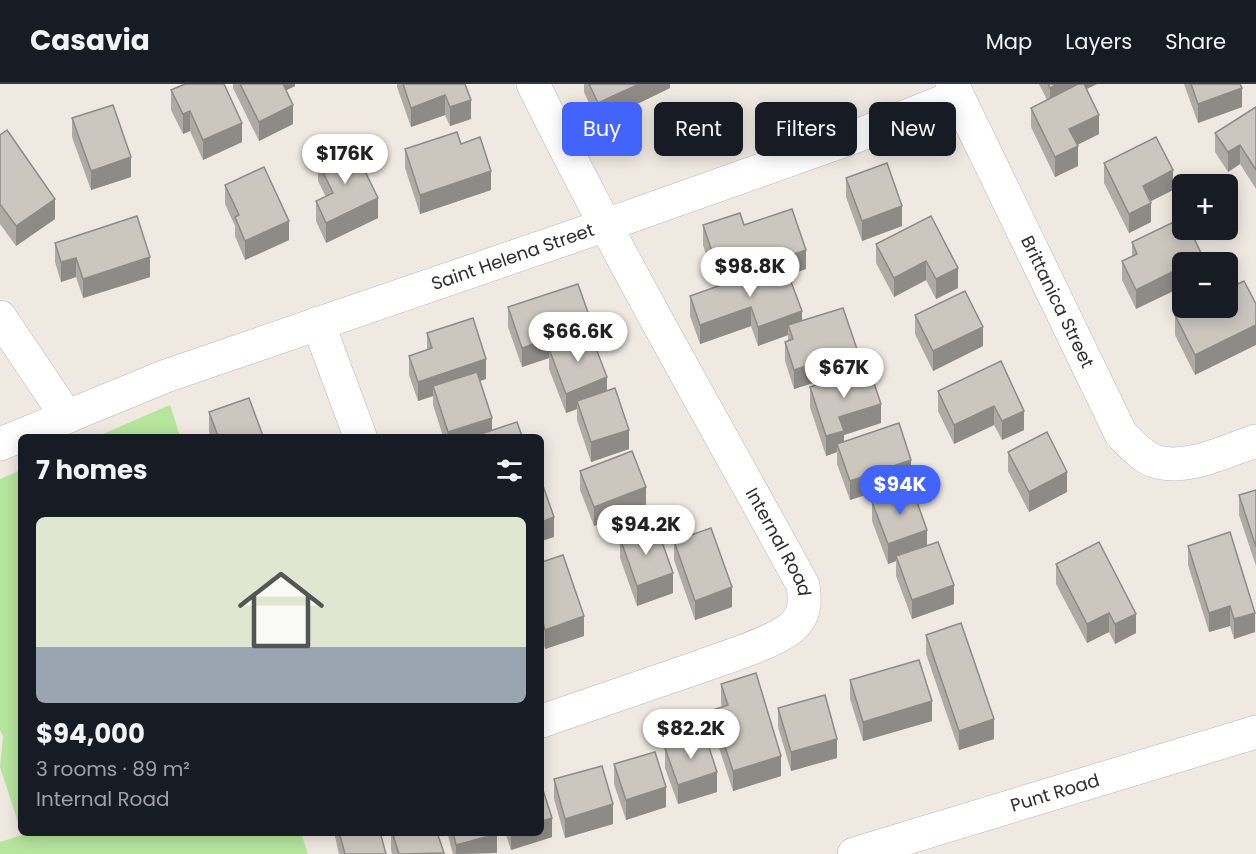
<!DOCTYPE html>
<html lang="en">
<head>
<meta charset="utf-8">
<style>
	body { margin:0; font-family:Poppins,sans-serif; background:#242831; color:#f1f3f6; height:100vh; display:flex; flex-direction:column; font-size:22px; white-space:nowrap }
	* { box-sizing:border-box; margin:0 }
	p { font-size:20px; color:#9ea1a6 }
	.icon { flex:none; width:33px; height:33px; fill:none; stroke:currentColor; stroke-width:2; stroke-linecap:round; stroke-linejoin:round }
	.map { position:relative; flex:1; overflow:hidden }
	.side { position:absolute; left:18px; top:350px; width:526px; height:402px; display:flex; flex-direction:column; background:#171b24; border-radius:9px; box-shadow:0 3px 15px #0003 }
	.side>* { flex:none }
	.hud { position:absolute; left:562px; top:18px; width:570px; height:54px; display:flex; gap:12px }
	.controls { position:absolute; left:1172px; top:90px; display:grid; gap:12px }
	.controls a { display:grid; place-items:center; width:66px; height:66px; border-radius:9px; background:#171b24; box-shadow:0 3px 15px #0003; font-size:30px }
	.price { position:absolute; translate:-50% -51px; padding:0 14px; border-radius:21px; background:#fff; color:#222; font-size:20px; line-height:39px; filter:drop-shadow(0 2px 3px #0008) }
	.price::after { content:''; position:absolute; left:50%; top:36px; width:18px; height:14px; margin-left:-9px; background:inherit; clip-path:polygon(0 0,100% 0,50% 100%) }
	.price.on { background:#4264fb; color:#fff }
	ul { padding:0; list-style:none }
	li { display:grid; align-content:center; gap:12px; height:318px; padding:0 18px }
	li span { display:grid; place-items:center; height:186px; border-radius:9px; color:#555 }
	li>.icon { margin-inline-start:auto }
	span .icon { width:108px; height:108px; fill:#fffc; stroke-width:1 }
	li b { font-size:26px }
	h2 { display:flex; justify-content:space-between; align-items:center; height:72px; padding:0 18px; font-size:26px }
	.tag { padding:0 21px; border-radius:9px; background:#171b24; box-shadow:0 3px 15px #0003; font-size:21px; line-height:54px }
	.tag.on { background:#4264fb; color:#fff }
	header { display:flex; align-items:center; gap:36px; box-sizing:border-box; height:84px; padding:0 30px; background:#171b24; border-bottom:2px solid #363941 }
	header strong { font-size:28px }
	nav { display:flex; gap:33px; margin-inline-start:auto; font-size:21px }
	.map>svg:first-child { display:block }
</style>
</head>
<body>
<header>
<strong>Casavia</strong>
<nav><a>Map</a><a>Layers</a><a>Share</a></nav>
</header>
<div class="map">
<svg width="1256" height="770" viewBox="0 0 1256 770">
	<rect width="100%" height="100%" fill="#efe9e1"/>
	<g fill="#b6e59e">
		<polygon points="170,321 180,352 98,352"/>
		<polygon points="21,386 21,747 0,683 3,652 0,646 0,395"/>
		<polygon points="21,749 301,749 308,770 0,770 0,758 22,751"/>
	</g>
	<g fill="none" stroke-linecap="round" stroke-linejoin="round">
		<g stroke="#b4b7c1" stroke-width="34">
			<g id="minor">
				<path id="s1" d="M 533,0 C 617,170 712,335 803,501 C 805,515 806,529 795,540 C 779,558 722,574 699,583 C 646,601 594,619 542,637"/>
				<path id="s2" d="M 952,0 L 1121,350 C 1131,360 1143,374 1157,378 C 1190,386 1225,367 1256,357"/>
				<polyline points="0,233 67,333"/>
				<polyline points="318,239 360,352"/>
				<path id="s3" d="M 0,360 L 166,292 L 606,141 L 854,53 L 957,12"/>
				<path id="s4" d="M 854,770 L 1256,648"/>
			</g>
		</g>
		<use href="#minor" stroke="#fff" stroke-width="33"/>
	</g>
	<g fill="#afaba4">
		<polygon points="233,0 295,0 295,2 286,6 293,40 259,57 233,4"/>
		<polygon points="397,0 465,0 471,35 450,42 445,31 411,43 397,3"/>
		<polygon points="584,0 670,0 670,4 598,39 584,8"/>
		<polygon points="1039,0 1097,0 1086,5 1099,50 1077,61 1078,82 1055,93 1031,43 1031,24 1047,16"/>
		<polygon points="1184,0 1240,0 1242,23 1198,39"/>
		<polygon points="171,6 242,58 203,76 190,47 183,50 171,26"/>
		<polygon points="1256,23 1256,105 1240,80 1228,88 1215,68 1215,49"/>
		<polygon points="72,34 131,93 91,106 72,53"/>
		<polygon points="0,51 55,135 16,162 0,140"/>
		<polygon points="461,60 491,106 420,130 405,84 405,65"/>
		<polygon points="318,78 378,134 326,159 316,137 316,117 326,113 318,97"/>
		<polygon points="1104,79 1173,106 1151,117 1151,138 1129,149 1104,99"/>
		<polygon points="846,94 902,142 862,157 846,113"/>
		<polygon points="225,101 289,156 245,176 235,152 235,142 225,120"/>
		<polygon points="703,141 744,141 806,185 789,191 802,237 857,285 794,305 785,277 785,258 788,257 788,251 758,262 751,242 700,260 690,232 690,212 717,203 703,161"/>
		<polygon points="1132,158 1203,178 1136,225 1122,196 1122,177 1132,172"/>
		<polygon points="55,159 150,193 83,214 76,193 61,198 55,178"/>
		<polygon points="876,160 958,184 958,204 936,215 926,196 894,213 876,179"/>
		<polygon points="508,223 592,254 607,306 629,365 591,378 577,336 577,325 566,329 549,285 549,274 522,283 508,243"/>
		<polygon points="1227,224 1195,291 1175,251 1175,231"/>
		<polygon points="915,231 983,262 933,287 915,250"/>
		<polygon points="427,249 486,295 479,297 492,347 522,352 443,352 433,321 433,312 418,317 409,291 409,272 427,266"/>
		<polygon points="810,303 881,339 844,351 844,358 911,396 850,416 837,380 837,368 826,372 810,323"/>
		<polygon points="938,307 1024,327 1024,346 1002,356 994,341 954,360 938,327"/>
		<polygon points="209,328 263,352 210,352 209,348"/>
		<polygon points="1008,368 1067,408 1029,428 1008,387"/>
		<polygon points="580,387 646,422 594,442 580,406"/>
		<polygon points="1256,406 1256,482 1239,431 1239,411"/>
		<polygon points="872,418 927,461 954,520 912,535 896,492 896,477 888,480 872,437"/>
		<polygon points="620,454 673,509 637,522 620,474"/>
		<polygon points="674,457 732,523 695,536 674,476"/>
		<polygon points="1188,462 1255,548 1234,555 1230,542 1209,548 1188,481"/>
		<polygon points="542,478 584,552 545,565 542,555"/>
		<polygon points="1056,480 1136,549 1115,560 1109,548 1087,559 1056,500"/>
		<polygon points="926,551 994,655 959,666 926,570"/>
		<polygon points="850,596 932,637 863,657 850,615"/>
		<polygon points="721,600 781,692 733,707 713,645 713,626 722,623 721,619"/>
		<polygon points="778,624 837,674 791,687 778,643"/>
		<polygon points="665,664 717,708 678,720 665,684"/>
		<polygon points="614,680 666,723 626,736 614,700"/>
		<polygon points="554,695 613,740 565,754 554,715"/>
		<polygon points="334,748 380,748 386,770 339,770"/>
		<polygon points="391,748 437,748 444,770 392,770 391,766"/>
		<polygon points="447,748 497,748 497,769 453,770"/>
		<polygon points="505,748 542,748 552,753 511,766"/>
	</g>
	<g fill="#8e8b86">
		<polygon points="279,0 295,0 295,2 279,10"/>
		<polygon points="639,0 670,0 670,4 598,39 598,19"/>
		<polygon points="1057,0 1097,0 1050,23 1050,4"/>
		<polygon points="1242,4 1242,23 1198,39 1198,20"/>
		<polygon points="445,11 445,31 411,43 411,24"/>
		<polygon points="471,16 471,35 450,42 450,23"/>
		<polygon points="293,21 293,40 259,57 259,38"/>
		<polygon points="190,27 190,47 183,50 183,30"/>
		<polygon points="1099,31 1099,50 1069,65 1069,45"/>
		<polygon points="242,39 242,58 203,76 203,56"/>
		<polygon points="1240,61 1240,80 1228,88 1228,68"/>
		<polygon points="1078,62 1078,82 1055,93 1055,73"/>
		<polygon points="131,73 131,93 91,106 91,87"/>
		<polygon points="1173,86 1173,106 1143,121 1143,102"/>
		<polygon points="491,87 491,106 420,130 420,111"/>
		<polygon points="378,114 378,134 326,159 326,139"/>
		<polygon points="55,115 55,135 16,162 16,142"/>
		<polygon points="1151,119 1151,138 1129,149 1129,130"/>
		<polygon points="902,122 902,142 862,157 862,137"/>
		<polygon points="289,137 289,156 245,176 245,157"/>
		<polygon points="806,166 806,185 721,214 721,194"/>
		<polygon points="150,173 150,193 83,214 83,195"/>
		<polygon points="1203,173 1203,178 1192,178"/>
		<polygon points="76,174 76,193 61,198 61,178"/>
		<polygon points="926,177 926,196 894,213 894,194"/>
		<polygon points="1182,183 1182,203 1136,225 1136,206"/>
		<polygon points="958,184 958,204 936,215 936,195"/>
		<polygon points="751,223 751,242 700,260 700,241"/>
		<polygon points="802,227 802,246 788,241 788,251 758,262 758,243"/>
		<polygon points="592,240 592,259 549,265 549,274 522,283 522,264"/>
		<polygon points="1256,241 1256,261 1195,291 1195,271"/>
		<polygon points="983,243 983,262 933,287 933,267"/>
		<polygon points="857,265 857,285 794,305 794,286"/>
		<polygon points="486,275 486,295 436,311 433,302 433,312 418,317 418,298"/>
		<polygon points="607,293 607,313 577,317 577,325 566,329 566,310"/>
		<polygon points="881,320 881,339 844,351 844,366 837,360 837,368 826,372 826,352 839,333"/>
		<polygon points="994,322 994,341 954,360 954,341"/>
		<polygon points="1024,327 1024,346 1002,356 1002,337"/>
		<polygon points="492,334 492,352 448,352 448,348"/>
		<polygon points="629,346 629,365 591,378 591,358"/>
		<polygon points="911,376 911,396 850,416 850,397"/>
		<polygon points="1067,388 1067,408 1029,428 1029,408"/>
		<polygon points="646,403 646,422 594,442 594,423"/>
		<polygon points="554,433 554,453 542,457 542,438"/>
		<polygon points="927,446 927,466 896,472 896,477 888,480 888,460"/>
		<polygon points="673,489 673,509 637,522 637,502"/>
		<polygon points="954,501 954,520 912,535 912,516"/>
		<polygon points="732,503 732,523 695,536 695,517"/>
		<polygon points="1230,522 1230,542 1209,548 1209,529"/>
		<polygon points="1109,529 1109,548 1087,559 1087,540"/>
		<polygon points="1255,529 1255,548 1234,555 1234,535"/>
		<polygon points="1136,530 1136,549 1115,560 1115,540"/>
		<polygon points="584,532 584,552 545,565 545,546"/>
		<polygon points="932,617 932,637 863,657 863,638"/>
		<polygon points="994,635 994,655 959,666 959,647"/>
		<polygon points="837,655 837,674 791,687 791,668"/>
		<polygon points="781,672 781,692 733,707 733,687"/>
		<polygon points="717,688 717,708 678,720 678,701"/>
		<polygon points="666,703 666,723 626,736 626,716"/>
		<polygon points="613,720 613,740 565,754 565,735"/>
		<polygon points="552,734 552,753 511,766 511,748 542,748 542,737"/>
		<polygon points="497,750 497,769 456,770 456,761"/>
	</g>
	<g fill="#cbc7bf" stroke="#8e8b86" stroke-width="1.5">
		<polygon points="185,0 224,0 242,39 203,56 190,27 183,30 171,6"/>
		<polygon points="240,0 283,0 293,21 259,38"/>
		<polygon points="403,0 465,0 471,16 450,23 445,11 411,24"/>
		<polygon points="589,0 639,0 598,19"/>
		<polygon points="1048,0 1057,0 1050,4"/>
		<polygon points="1078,0 1084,0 1099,31 1069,45 1078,62 1055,73 1031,24"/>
		<polygon points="1191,0 1240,0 1242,4 1198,20"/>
		<polygon points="113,21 131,73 91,87 72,34"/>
		<polygon points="1256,23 1256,86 1240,61 1228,68 1215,49"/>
		<polygon points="7,46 55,115 16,142 0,120 0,51"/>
		<polygon points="457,48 461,60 480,53 491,87 420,111 405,65"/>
		<polygon points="1156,53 1173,86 1143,102 1151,119 1129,130 1104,79"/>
		<polygon points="352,61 378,114 326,139 316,117 333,109 318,78"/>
		<polygon points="887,79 902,122 862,137 846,94"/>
		<polygon points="264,83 289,137 245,157 235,133 239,131 225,101"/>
		<polygon points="792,125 806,166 721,194 703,141 740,129 744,141"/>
		<polygon points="137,132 150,173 83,195 76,174 61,178 55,159"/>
		<polygon points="931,132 958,184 936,195 926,177 894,194 876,160"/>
		<polygon points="1182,134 1182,146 1190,146 1203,173 1192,178 1182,178 1182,183 1136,206 1122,177 1137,170 1132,158"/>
		<polygon points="784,179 802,227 758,243 751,223 700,241 690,212"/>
		<polygon points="1244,197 1256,220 1256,241 1195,271 1175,231 1190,224 1227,224 1227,205"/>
		<polygon points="578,200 592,240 522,264 508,223"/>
		<polygon points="965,207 983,243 933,267 915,231"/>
		<polygon points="843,224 857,265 794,286 785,258 793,255 788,241"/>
		<polygon points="473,234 486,275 418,298 409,272 432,264 427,249"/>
		<polygon points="590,249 607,293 566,310 549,265"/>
		<polygon points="1001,277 1024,327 1002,337 994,322 954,341 938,307"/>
		<polygon points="869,284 881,320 839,333 844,347 826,352 810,303"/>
		<polygon points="477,288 492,334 448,348 433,302"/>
		<polygon points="615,304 629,346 591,358 577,317"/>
		<polygon points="249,314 263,352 218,352 209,328"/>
		<polygon points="517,338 522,352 475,352"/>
		<polygon points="899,339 911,376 850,397 837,360"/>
		<polygon points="1047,348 1067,388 1029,408 1008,368"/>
		<polygon points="632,367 646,403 594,423 580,387"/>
		<polygon points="542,399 554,433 542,438"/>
		<polygon points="912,404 927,446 888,460 872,418"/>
		<polygon points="1256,406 1256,463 1239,411"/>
		<polygon points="656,441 673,489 637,502 620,454"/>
		<polygon points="711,444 732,503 695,517 674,457"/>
		<polygon points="1230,448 1255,529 1234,535 1230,522 1209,529 1188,462"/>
		<polygon points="938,458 954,501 912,516 896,472"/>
		<polygon points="1099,458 1136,530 1115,540 1109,529 1087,540 1056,480"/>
		<polygon points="563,471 584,532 545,546 542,535 542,478"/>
		<polygon points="961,539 994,635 959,647 926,551"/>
		<polygon points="919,576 932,617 863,638 850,596"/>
		<polygon points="756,589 781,672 733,687 713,626 728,621 721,600"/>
		<polygon points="825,611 837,655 791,668 778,624"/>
		<polygon points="705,651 717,688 678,701 665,664"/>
		<polygon points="655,668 666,703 626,716 614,680"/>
		<polygon points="602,682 613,720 565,735 554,695"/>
		<polygon points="542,703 552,734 542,737"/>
		<polygon points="339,748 380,748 386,770 345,770"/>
		<polygon points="392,748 437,748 444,769 399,770"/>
		<polygon points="453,748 497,748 497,750 456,761"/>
	</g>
	<g text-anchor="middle" stroke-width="5" stroke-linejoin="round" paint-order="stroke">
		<g font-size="18" fill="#2e2e2e" stroke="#fff">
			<text dy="6" stroke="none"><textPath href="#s3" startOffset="546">Saint Helena Street</textPath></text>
			<text dy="6" stroke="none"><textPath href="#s2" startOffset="242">Brittanica Street</textPath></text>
			<text dy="6" stroke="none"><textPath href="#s1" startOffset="520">Internal Road</textPath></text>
			<text dy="6" stroke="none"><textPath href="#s4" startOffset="210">Punt Road</textPath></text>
		</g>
	</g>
</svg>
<div class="controls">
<a>+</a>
<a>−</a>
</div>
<b class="price" style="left:345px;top:101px">$176K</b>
<b class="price" style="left:750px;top:214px">$98.8K</b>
<b class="price" style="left:578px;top:279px">$66.6K</b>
<b class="price" style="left:844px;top:315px">$67K</b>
<b class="price on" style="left:900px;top:432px">$94K</b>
<b class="price" style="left:646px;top:472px">$94.2K</b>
<b class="price" style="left:691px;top:676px">$82.2K</b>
<div class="hud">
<a class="tag on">Buy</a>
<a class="tag">Rent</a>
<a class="tag">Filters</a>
<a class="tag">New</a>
</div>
<section class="side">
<h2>7 homes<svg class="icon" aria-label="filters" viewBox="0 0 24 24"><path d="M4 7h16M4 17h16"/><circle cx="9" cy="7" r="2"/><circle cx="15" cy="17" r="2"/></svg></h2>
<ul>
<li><span style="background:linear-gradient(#dfe7d0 70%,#9aa5b1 0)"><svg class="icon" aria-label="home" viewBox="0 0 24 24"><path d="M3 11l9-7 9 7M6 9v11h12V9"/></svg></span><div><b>$94,000</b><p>3 rooms · 89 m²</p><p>Internal Road</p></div></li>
</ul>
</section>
</div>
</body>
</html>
